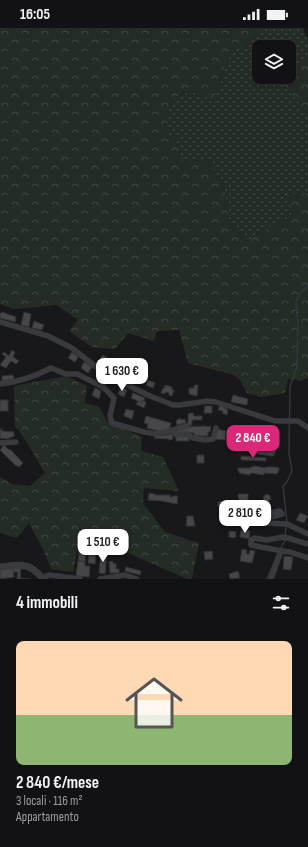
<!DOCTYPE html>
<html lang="it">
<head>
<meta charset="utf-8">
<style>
	body { margin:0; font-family:"Sofia Sans Condensed",sans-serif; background:#1b1b1d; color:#f1f3f6; height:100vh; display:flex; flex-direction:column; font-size:15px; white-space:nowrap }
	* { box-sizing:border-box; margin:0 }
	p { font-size:13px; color:#9c9ea0 }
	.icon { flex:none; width:22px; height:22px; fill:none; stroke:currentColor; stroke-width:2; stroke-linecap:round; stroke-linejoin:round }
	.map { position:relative; height:551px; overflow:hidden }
	.drawer { display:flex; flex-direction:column; background:#121214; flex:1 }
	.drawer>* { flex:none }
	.buttons { position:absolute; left:252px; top:12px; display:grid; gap:8px }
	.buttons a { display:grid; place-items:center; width:44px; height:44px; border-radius:8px; background:#121214; box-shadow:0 2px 6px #0003,0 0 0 1px #313234; font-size:20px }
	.price { position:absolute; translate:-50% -34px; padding:0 9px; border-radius:8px; background:#fff; color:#222; font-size:13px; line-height:26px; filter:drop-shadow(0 1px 2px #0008) }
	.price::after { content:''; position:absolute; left:50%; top:24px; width:12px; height:9px; margin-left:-6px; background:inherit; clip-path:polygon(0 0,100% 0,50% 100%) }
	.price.selected { background:#db2777; color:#fff }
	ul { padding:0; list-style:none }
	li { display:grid; align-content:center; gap:8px; height:212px; padding:0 16px }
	li span { display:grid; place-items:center; height:124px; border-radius:8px; color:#555 }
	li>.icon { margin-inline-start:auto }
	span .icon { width:72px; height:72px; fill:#fffc; stroke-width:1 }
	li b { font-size:17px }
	h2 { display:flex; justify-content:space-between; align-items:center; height:48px; padding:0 16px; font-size:17px }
	.status { display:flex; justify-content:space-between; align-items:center; height:28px; padding:0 20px; background:#121214; direction:ltr }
	.status svg { height:11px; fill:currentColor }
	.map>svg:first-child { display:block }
</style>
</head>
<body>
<div class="status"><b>16:05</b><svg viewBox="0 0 49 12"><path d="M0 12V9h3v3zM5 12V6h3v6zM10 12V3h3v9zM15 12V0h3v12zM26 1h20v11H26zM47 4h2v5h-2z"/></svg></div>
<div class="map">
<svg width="308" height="551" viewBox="0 0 308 551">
	<defs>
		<pattern id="green-dots" width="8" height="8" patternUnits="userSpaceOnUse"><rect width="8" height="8" fill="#242c26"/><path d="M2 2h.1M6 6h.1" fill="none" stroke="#414843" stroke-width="1.8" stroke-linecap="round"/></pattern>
		<pattern id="forest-crowns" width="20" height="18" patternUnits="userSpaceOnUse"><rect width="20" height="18" fill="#242c26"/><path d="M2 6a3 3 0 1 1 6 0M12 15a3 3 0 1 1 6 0" fill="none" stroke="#414843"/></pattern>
	</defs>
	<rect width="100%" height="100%" fill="#18181a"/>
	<path fill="url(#green-dots)" d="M 259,0 L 303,0 L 308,13 L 308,33 L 289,38 L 289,19 L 259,19 L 259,49 L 281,49 C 285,66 302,72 308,88 L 308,166 L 303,165 L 287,174 L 294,181 L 292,190 L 272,197 L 250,212 L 245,213 L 229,193 L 224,158 L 206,131 L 189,134 L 181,131 L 176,111 L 169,108 L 165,95 L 173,70 L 194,62 L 213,74 L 227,33 L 236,20 L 253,14 Z"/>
	<g fill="url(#forest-crowns)">
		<polygon points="0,0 259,0 253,14 236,20 227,33 213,74 194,62 173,70 165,95 169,108 176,111 181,131 189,134 206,131 224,158 229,193 245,213 250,212 272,197 292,190 294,181 287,174 286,167 303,165 308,166 308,349 302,353 288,351 285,365 261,369 247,365 240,352 234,347 188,335 179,302 157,303 154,313 128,305 115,321 92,319 69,303 78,292 57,277 13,281 0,276"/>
		<path d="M 308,33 L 308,88 C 302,72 285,66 281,49 L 289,49 L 289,38 Z"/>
		<polygon points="66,348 87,358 85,375 99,379 107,393 142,409 141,423 163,429 179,463 144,460 143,475 165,504 199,515 192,551 187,551 112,518 114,504 80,508 73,544 51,541 44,523 29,495 17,510 0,505 0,449 12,456 30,458 45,445 19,402 15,399 14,358"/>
	</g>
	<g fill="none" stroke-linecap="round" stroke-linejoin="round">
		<g stroke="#31373f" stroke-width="1.5">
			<polyline points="287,495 283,458 287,454 292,443 289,425 290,359 297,338 298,296 296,274 301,264 308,258"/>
			<polyline points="285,508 286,498"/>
			<polyline points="281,520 285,512"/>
			<polyline points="267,551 278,525"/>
		</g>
	</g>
	<g fill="#45454a" stroke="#323235">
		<polygon points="2,284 16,289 15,294 0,290 0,286"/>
		<polygon points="24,284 31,286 29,299 21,297"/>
		<polygon points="34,293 44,297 42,302 32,300"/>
		<polygon points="12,322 15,324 13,329 19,333 16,336 11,333 6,340 0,337 6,329 2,326 4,324 9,328"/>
		<polygon points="72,324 78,329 75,334 68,330"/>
		<polygon points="103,327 112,333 107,341 97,335"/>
		<polygon points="113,333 127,343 124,349 110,339"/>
		<polygon points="84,334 92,339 88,345 81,340"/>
		<polygon points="136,336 144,339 141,346 139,345 138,348 133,346"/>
		<polygon points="13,347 14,351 2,353 2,348"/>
		<polygon points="148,352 155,355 153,360 146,357"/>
		<polygon points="165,357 172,359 172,362 174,362 172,368 169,367 169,365 165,364 165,366 161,365 163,360 165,360"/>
		<polygon points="195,357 198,357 197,368 189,366 189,360 194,360"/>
		<polygon points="121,359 127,362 124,369 118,366"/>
		<polygon points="95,360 101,363 99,371 92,367"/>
		<polygon points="133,365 145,370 142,375 131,370"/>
		<polygon points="233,367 248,371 247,377 231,374"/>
		<rect x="0" y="372" width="8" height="11"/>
		<polygon points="143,372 146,374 144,380 136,376 138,373 142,375"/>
		<polygon points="220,377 228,382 227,387 222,385 223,383 218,382"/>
		<polygon points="205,378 212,378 212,385 204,385"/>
		<polygon points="126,381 134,383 132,391 124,388"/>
		<polygon points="190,385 193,385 194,388 202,388 202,392 192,392 192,397 188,397 188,386 190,386"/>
		<polygon points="146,388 171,395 169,402 165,401 162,404 147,400 148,396 144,395"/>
		<polygon points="180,390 181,392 185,391 186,395 177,397 176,393"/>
		<polygon points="204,398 211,399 210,404 208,404 208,408 194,408 194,405 175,405 175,403 185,399"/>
		<polygon points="0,401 2,401 2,403 14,404 14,408 7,411 0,410"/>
		<polygon points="217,401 226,403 225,412 215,411"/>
		<polygon points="172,406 173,411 169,412 169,411 154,410 155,407 162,408"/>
		<rect x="176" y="408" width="13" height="5"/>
		<polygon points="4,417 9,422 10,421 23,435 19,439 15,437 0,422"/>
		<polygon points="248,418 258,418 261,419 261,421 272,421 276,422 275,426 274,425 274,428 272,428 251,425 248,424"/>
		<rect x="197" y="427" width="7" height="8"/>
		<polygon points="241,428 266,430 266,433 241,432"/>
		<polygon points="255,438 266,440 266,439 275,439 279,440 279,443 278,443 277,446 265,445 264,444 264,447 251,445 250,447 239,445 239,443 238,443 238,440 251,440 251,439"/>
		<polygon points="149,465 155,466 155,467 170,467 170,469 172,469 173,468 178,468 177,476 162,473 148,472"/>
		<polygon points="238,466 248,466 248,473 239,473"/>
		<circle cx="267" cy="470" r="3.5"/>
		<polygon points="229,485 237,487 234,493 227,491"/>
		<polygon points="300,485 308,488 304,495 296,492"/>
		<polygon points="187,488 193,488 195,498 186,498"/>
		<polygon points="247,488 257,489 256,494 246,493"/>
		<polygon points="241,502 250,503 249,511 240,509"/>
		<polygon points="229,503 236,504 235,510 229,509"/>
		<polygon points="87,509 98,510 96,525 86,524"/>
		<polygon points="83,511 87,511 85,534 78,533 80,514 83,514"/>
		<polygon points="102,511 106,511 105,521 101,520"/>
		<polygon points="242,521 247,522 246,526 249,526 250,522 255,523 252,535 240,533"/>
		<polygon points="212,523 213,531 205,532 204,524"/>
		<polygon points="89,524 96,525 95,536 88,535"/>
		<polygon points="101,524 107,524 105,546 99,545"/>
		<polygon points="284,528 293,529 291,542 283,541"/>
		<polygon points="78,533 85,534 85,538 90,538 89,549 76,548"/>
		<polygon points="113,533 113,536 116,535 116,541 119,541 119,545 110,545 109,534"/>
		<polygon points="21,539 20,550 30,551 17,551 18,544 13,544 13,540"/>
		<polygon points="126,539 141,543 140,547 125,543"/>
		<polygon points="13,540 14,549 0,551 0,542"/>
		<polygon points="238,543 240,550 230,551 229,546"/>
	</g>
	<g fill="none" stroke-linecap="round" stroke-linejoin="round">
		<g stroke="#393a3e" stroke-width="5.5">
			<polyline points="0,294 48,308 72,320 105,346 150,368 173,377 180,377 208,373 216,374 275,393 298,393 308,400"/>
			<polyline points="105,346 103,352 103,359 114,370 110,388 112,395 144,404 158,406 187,398"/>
			<path d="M 0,356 C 18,354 34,349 51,340 L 66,346 L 77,346 L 103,359"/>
			<polyline points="172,403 177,407 187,406 193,410 205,412 213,411 216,400"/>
			<polyline points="0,415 16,414"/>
			<polyline points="220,476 232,482 257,486 265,486 280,483 282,486 264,491 263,493 264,495 287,496 308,506"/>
			<polyline points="240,480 257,480"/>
			<polyline points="282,523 251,517 251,512 254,510 267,512 284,509 308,516"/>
			<polyline points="45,551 46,548 50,547 80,551"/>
			<polyline points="100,551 125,547 137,551"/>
			<polyline points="271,551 280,526 282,523 290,524 308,530"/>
		</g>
		<path stroke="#393a3e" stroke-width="7" d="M 0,539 C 19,537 29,533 43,551"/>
	</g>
</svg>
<div class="buttons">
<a><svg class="icon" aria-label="layers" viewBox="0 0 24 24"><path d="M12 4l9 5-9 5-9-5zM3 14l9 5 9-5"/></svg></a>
</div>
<b class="price" style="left:122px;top:364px">1 630 €</b>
<b class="price selected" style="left:253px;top:431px">2 840 €</b>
<b class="price" style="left:245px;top:506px">2 810 €</b>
<b class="price" style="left:103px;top:535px">1 510 €</b>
</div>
<section class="drawer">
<h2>4 immobili<svg class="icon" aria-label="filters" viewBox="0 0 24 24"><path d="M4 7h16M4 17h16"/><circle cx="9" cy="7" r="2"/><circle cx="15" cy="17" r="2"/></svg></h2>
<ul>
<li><span style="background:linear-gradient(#ffd9b3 60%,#8fb573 0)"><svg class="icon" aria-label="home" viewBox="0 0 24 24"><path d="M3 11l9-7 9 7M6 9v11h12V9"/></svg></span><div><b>2 840 €/mese</b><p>3 locali · 116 m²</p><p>Appartamento</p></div></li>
</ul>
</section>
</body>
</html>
